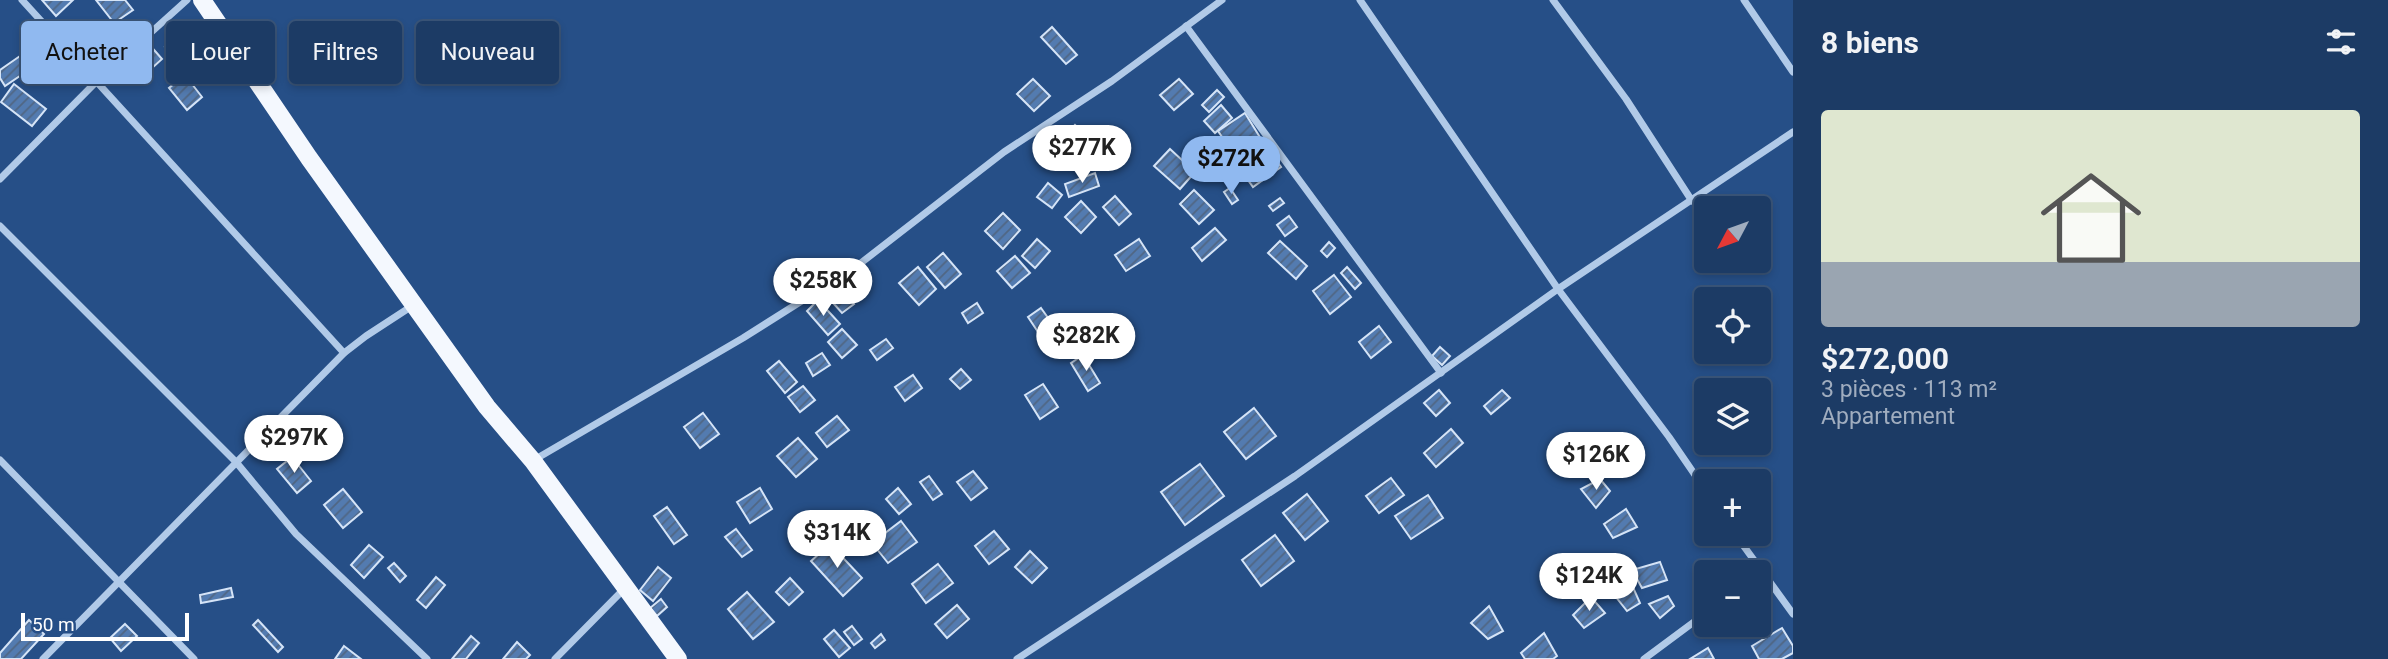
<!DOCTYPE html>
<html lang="fr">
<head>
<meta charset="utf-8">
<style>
	body { margin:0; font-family:Roboto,sans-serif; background:#29466e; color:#f1f3f6; height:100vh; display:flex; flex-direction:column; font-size:26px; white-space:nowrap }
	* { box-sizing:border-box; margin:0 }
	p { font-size:23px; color:#a0adbf }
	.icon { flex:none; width:38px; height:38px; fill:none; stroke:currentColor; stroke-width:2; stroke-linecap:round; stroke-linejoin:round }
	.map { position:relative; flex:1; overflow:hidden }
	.drawer { display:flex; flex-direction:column; background:#1c3b65; width:595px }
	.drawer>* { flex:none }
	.hud { position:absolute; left:21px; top:21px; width:665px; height:63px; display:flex; gap:14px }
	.needle { width:46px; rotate:229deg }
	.fabs { position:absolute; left:1694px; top:196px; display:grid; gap:14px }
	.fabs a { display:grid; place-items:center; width:77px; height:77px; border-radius:7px; background:#1c3b65; box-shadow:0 4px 10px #0003,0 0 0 2px #3a5579; font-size:35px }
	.scale { position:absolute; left:21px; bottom:18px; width:168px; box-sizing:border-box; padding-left:7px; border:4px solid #fff; border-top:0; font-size:19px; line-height:24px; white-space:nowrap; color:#fff; -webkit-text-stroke:5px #264f87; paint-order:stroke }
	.price { position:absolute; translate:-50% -60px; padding:0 16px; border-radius:24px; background:#fff; color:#222; font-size:23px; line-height:46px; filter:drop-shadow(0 2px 4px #0008) }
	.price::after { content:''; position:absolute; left:50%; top:42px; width:21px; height:16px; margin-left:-10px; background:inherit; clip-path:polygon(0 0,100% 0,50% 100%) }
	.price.active { background:#90b9f0; color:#111 }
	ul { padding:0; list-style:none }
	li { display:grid; align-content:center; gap:14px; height:371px; padding:0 28px }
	li span { display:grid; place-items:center; height:217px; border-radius:7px; color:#555 }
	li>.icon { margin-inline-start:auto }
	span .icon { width:126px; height:126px; fill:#fffc; stroke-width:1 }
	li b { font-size:30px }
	h2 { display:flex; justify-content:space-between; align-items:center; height:84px; padding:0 28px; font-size:30px }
	.pill { padding:0 24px; border-radius:7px; background:#1c3b65; box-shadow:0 4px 10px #0003,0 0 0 2px #3a5579; font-size:24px; line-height:63px }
	.pill.active { background:#90b9f0; color:#111 }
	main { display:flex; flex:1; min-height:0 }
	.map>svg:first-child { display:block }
</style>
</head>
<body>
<main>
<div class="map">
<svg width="1793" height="659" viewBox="0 0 1793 659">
	<defs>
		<pattern id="building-hatch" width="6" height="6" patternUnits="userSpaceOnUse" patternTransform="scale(1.75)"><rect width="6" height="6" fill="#537bb0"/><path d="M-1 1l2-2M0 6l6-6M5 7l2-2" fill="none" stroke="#506683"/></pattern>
	</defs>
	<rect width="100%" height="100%" fill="#264f87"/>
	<g fill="url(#building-hatch)" stroke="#d5e4f7" stroke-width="2">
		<polygon points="42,0 73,0 56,16"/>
		<polygon points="96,0 125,0 133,10 114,23"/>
		<polygon points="1052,27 1077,55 1066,64 1041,37"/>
		<polygon points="88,29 108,52 100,59 80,36"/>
		<polygon points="182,35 208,71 190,83 165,47"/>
		<polygon points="148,43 162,59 141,78 127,62"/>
		<polygon points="20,56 30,69 5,86 0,78 0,70"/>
		<polygon points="185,75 202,97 187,110 169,88"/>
		<polygon points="1033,79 1050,96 1034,111 1017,94"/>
		<polygon points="1179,79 1193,94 1174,110 1160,95"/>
		<polygon points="14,84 46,109 32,126 1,102"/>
		<polygon points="1217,90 1224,97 1209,112 1202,105"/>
		<polygon points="1221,105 1232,118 1215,133 1204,121"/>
		<polygon points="1245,113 1261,139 1235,156 1218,131"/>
		<polygon points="1075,125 1094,143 1077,161 1058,143"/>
		<polygon points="1170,149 1195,172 1180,189 1154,166"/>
		<polygon points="1268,149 1281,167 1253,187 1240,169"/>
		<polygon points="1095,173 1099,186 1069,197 1065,184"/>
		<polygon points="1048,183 1062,195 1052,208 1037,197"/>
		<polygon points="1230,188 1238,200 1232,204 1224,192"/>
		<polygon points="1194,190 1214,210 1199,224 1180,204"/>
		<polygon points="1115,196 1131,214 1119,225 1103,207"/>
		<polygon points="1280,198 1284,203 1273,211 1269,206"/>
		<polygon points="1081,201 1096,217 1081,233 1065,217"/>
		<polygon points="1003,213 1020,230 1003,249 985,231"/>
		<polygon points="1289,216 1297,227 1285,236 1277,225"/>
		<polygon points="1215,228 1226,240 1202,261 1192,248"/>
		<polygon points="1037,239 1050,251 1035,268 1022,256"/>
		<polygon points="1139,239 1150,256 1126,271 1115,255"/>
		<polygon points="1280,241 1307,266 1296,279 1268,253"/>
		<polygon points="1329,242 1335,248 1327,257 1321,251"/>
		<polygon points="943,253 961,274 945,288 927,267"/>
		<polygon points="1015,256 1030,273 1012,288 997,271"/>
		<polygon points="918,267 936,289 919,305 899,283"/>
		<polygon points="1347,267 1361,283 1355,289 1341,273"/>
		<polygon points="1334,275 1351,297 1330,314 1313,291"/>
		<polygon points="846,294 854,304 842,313 834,304"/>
		<polygon points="818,300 840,324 828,335 807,311"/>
		<polygon points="977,303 983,313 968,323 962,313"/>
		<polygon points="1041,308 1056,329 1042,338 1028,317"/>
		<polygon points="1379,326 1391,342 1371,358 1359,342"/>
		<polygon points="842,329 857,345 842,358 828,342"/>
		<polygon points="886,339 893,348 877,360 870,350"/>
		<polygon points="1440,347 1450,356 1442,365 1432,356"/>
		<polygon points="822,353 830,365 813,376 806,363"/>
		<polygon points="1083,355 1100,383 1088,391 1071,363"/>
		<polygon points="779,361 797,382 785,393 767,371"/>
		<polygon points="961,369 971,380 960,389 950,379"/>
		<polygon points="913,375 922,388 905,401 895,387"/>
		<polygon points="1043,384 1058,407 1040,419 1025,395"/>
		<polygon points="803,386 815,400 800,412 788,397"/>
		<polygon points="1439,390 1450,403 1436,416 1424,403"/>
		<polygon points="1502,390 1510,398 1491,414 1484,406"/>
		<polygon points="1254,408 1276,436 1246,459 1224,432"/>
		<polygon points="703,413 719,434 700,448 684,427"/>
		<polygon points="837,416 849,430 827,447 816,433"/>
		<polygon points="1451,429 1463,443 1436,467 1424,453"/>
		<polygon points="798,438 817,459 796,477 777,456"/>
		<polygon points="292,457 311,481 297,493 277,469"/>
		<polygon points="1200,464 1224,496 1185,525 1161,492"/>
		<polygon points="973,471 987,488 971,500 957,482"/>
		<polygon points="929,476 942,494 933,500 920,482"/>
		<polygon points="1391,478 1404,495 1379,513 1366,496"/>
		<polygon points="1600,479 1610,491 1596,508 1581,489"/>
		<polygon points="760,488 772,509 750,523 737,502"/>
		<polygon points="898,488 911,504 899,514 886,499"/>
		<polygon points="343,489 362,512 343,528 324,505"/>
		<polygon points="1307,494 1328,521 1305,540 1283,513"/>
		<polygon points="1428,495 1443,518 1411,539 1395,516"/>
		<polygon points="667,507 687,535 674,544 654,516"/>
		<polygon points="1626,509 1637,527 1613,538 1604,524"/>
		<polygon points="901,521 917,542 888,563 872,543"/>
		<polygon points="736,529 752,550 742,557 725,537"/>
		<polygon points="994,531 1009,549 989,564 975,546"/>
		<polygon points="1275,535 1294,561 1261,586 1242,560"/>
		<polygon points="830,544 862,578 843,596 811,561"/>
		<polygon points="369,545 383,557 364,578 351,565"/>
		<polygon points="1030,551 1047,568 1032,583 1015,567"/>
		<polygon points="1565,556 1579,573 1555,589 1543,575"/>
		<polygon points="1660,562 1667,580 1642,588 1632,570"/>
		<polygon points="394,563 406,576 400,582 388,568"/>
		<polygon points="938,564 953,583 926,603 912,584"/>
		<polygon points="658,567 671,578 653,601 640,590"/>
		<polygon points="1628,576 1640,603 1627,611 1612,592"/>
		<polygon points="436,577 445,585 426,608 417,600"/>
		<polygon points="790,578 803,592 789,605 776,592"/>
		<polygon points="231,588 233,597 201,603 200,595"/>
		<polygon points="747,592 774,622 753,639 728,609"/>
		<polygon points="1668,596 1674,606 1660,618 1649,604"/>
		<polygon points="1591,597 1605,613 1584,628 1573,615"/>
		<polygon points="661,599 667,607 657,616 650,608"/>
		<polygon points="957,605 969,619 947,638 935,624"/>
		<polygon points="1489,606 1503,631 1488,639 1471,623"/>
		<polygon points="29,620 44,634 21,659 0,659 0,653"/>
		<polygon points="258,620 283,647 278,652 253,625"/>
		<polygon points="125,624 137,636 121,651 110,638"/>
		<polygon points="852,626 862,639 854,645 844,632"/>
		<polygon points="1782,628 1793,646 1793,653 1782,659 1759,659 1752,646"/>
		<polygon points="834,630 850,648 839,657 824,639"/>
		<polygon points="1544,633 1557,656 1553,659 1525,659 1521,653"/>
		<polygon points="881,634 885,640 875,648 871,643"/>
		<polygon points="471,636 479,643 466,659 452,659"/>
		<polygon points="517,642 530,655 526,659 503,659"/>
		<polygon points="344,646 361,659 335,659"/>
		<polygon points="1708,648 1714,659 1690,659"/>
	</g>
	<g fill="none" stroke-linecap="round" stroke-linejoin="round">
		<g stroke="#b1cae8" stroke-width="7">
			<polyline points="22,0 344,353"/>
			<polyline points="1360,0 1558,289 1669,437 1706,491"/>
			<polyline points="1553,0 1626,99 1692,201"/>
			<polyline points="1744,0 1793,72"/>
			<polyline points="1186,26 1441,373"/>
			<polyline points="0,179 96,82 187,0"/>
			<polyline points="0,226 236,462 296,534 427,659"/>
			<polyline points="0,460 194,659"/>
			<polyline points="534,460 743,338 857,266 1004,152 1112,81 1222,0"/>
			<polyline points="1735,534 1793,614"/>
			<polyline points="43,659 344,353 366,336 412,306"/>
			<polyline points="555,659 626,587"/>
			<polyline points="1017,659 1295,476 1558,289 1793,132"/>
			<polyline points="1644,659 1706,613"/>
		</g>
		<polyline stroke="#f4f8fe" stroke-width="18" points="202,0 309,158 487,407 533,461 678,659"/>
	</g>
</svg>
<div class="fabs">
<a><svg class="needle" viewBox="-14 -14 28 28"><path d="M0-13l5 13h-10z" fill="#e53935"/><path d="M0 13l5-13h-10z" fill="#a0adbf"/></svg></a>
<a><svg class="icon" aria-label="locate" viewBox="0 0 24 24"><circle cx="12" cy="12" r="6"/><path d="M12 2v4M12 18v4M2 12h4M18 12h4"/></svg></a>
<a><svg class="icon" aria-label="layers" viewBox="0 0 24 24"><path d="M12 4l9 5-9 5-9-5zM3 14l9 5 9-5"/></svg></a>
<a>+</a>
<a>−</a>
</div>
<div class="scale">50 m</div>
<b class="price" style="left:1082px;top:185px">$277K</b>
<b class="price active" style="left:1231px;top:196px">$272K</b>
<b class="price" style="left:823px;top:318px">$258K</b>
<b class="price" style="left:1086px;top:373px">$282K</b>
<b class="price" style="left:294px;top:475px">$297K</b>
<b class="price" style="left:1596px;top:492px">$126K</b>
<b class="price" style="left:837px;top:570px">$314K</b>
<b class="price" style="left:1589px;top:613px">$124K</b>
<div class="hud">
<a class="pill active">Acheter</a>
<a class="pill">Louer</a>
<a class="pill">Filtres</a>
<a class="pill">Nouveau</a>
</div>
</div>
<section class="drawer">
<h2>8 biens<svg class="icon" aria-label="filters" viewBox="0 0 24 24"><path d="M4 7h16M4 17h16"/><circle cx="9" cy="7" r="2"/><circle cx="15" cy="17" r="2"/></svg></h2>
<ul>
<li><span style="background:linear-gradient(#dfe7d0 70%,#9aa5b1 0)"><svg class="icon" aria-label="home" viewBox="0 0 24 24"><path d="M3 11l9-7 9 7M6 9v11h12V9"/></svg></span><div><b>$272,000</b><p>3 pièces · 113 m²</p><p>Appartement</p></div></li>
</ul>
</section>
</main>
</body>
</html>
